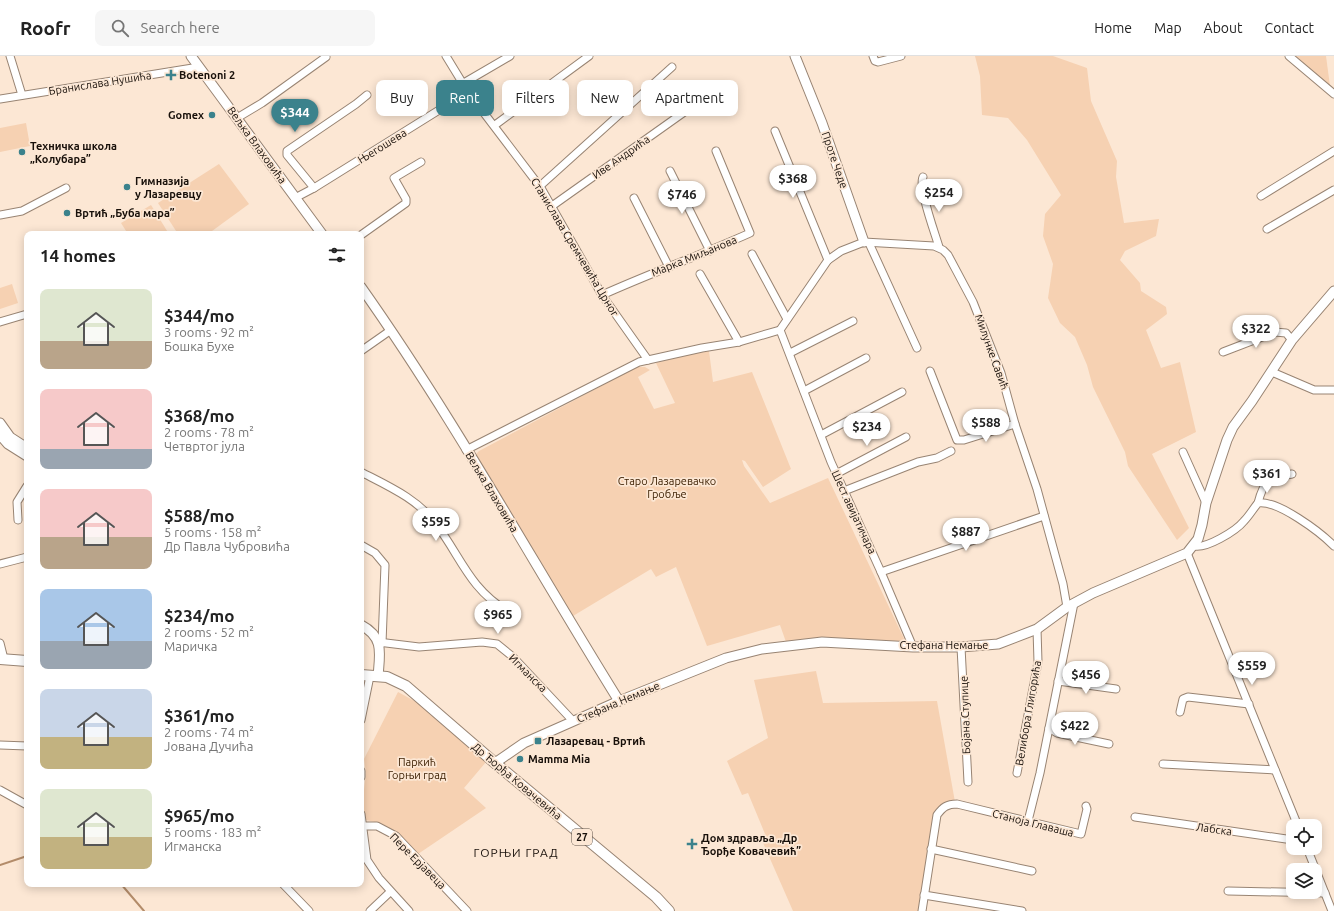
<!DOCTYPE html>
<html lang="en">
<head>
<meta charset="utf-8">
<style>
	body { margin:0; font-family:Ubuntu,sans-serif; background:#f6f6f6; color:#222; height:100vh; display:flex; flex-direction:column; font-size:15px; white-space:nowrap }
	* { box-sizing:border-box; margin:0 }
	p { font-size:13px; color:#767676 }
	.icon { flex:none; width:22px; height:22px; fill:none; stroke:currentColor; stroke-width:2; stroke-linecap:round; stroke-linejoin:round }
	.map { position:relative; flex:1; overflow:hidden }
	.sheet { position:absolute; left:24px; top:175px; width:340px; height:656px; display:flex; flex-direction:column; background:#fff; border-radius:8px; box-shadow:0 2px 10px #0003 }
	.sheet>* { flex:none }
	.top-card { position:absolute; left:376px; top:24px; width:380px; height:36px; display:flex; gap:8px }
	.controls { position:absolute; left:1286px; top:763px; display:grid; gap:8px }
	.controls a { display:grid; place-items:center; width:36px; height:36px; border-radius:8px; background:#fff; box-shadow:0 2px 10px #0003; font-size:20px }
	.price { position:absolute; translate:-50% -34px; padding:0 9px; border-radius:14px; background:#fff; color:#222; font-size:13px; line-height:26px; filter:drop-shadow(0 1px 2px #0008) }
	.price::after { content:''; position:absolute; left:50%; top:24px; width:12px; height:9px; margin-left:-6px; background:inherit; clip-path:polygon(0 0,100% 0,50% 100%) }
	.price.active { background:#3b828c; color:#fff }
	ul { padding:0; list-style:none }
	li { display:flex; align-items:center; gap:12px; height:100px; padding:0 16px }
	li span { display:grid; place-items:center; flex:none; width:112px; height:80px; border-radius:8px; color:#555 }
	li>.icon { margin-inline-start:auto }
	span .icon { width:48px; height:48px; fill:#fffc; stroke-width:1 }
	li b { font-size:17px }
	h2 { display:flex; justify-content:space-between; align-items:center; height:48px; padding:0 16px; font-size:17px }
	.pill { padding:0 14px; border-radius:8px; background:#fff; box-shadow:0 2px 10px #0003; font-size:14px; line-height:36px }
	.pill.active { background:#3b828c; color:#fff }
	header { display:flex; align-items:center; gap:24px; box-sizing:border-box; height:56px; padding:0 20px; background:#fff; border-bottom:1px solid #e0e0e0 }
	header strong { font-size:19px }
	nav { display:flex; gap:22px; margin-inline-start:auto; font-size:14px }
	.search { width:280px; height:36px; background:#f6f6f6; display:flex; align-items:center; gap:10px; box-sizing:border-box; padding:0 14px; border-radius:8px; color:#767676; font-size:15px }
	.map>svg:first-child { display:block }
</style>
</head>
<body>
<header>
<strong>Roofr</strong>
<div class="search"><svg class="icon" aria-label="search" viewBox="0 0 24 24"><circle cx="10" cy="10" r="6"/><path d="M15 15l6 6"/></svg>Search here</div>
<nav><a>Home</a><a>Map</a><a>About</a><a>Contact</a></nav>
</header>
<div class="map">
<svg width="1334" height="855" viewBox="0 0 1334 855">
	<rect width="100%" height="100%" fill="#fce7d4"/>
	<g fill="#f6d1b2">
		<polygon points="975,0 1053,0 1087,12 1091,45 1117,105 1116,121 1124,167 1159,163 1156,180 1125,195 1120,204 1140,227 1141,235 1166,251 1167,258 1146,274 1161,312 1180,306 1196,376 1152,398 1189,472 1177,484 1128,410 1125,396 1093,331 1087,309 1075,281 1060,267 1048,242 1053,208 1043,180 1045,158 1061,139 1027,84 1008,62 982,59 980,20"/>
		<polygon points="1295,0 1326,0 1330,30"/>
		<polygon points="26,67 30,90 0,96 0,72"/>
		<polygon points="219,108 249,148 212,175 199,178 178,178 158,147"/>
		<polygon points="151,149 169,178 128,178 121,167"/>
		<polygon points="12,228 18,247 0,253 0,232"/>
		<polygon points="709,295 713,326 752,316 791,413 763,431 745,405 742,404 744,410 770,447 828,422 907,589 786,586 780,569 707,590 676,511 656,521 651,513 573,560 478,405 476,398 479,395 637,311 645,311 650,314 638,321 654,353 675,347 656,307 689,298"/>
		<path d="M 816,615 L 823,647 L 937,645 L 955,746 C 945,745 941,748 935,756 L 919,855 L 793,855 L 760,780 L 765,778 L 748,737 L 742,739 L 727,705 L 768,682 L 754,624 Z"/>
		<path d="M 398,636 L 422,649 L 486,706 L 464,732 L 486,752 L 418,798 C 402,782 388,766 364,764 L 363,742 L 366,717 L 364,703 Z"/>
	</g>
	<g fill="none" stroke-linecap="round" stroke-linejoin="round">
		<g stroke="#b38c6a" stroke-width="2">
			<polyline points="0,809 27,800"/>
			<polyline points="121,828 144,855"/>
		</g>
		<g stroke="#988473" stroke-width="9">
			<g id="street">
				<polyline points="10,0 22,39"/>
				<polyline points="446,0 468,36 541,132 602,239 648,304"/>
				<polyline points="873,0 875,5 878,6 901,0"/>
				<polyline points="1289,0 1334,38"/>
				<polyline points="462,28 510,0"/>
				<polyline points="0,43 199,11"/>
				<polyline points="237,62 262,47 326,1"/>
				<polyline points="495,69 589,0"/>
				<polyline points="775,75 828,204"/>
				<polyline points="670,115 710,195"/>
				<path d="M 923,121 C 918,132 935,177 939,191"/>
				<polyline points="540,130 672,11"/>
				<polyline points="314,132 287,99 287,95 356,48 367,39"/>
				<polyline points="1261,140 1334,95"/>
				<polyline points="295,142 314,132 468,36"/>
				<polyline points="634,142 668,209"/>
				<polyline points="552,150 690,52"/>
				<polyline points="0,159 22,155 66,132"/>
				<polyline points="1267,173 1334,134"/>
				<polyline points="361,179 406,147 406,143 394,122 421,106"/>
				<polyline points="869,187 917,292"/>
				<polyline points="752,198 787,263"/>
				<polyline points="700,218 739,286"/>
				<path d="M 602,239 C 651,217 701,199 750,177 L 716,95"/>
				<polyline points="0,266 27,258"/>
				<polyline points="780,274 831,406 881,516 913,591"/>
				<polyline points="361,295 391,274"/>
				<polyline points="1223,296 1275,276 1286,277 1292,284"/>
				<polyline points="790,297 853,265"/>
				<polyline points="930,315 957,384 964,384 1015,368"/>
				<polyline points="1272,316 1314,334 1334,334"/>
				<polyline points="804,335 866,302"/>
				<polyline points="821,379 902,336"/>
				<polyline points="466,394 639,306 702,292 739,286 780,274 828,204 841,195 864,186 934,190 943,194 948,199 973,246 1001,317 1015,368 1037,433 1063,528 1067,551"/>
				<polyline points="1183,396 1206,447"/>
				<path d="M 361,416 C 388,430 418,443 436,468 C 461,501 469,532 507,555"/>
				<polyline points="836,418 906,381"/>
				<polyline points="844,435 918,406 937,402 951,395"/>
				<path d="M 1258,447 C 1264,423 1269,423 1292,418"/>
				<polyline points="18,464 17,446 27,430"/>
				<polyline points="361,489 375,497 385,509 382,587"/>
				<path d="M 1194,490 C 1206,493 1236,475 1244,465 C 1249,460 1253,453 1258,447 C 1278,444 1320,476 1334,490"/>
				<polyline points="1187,497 1298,770"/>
				<polyline points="0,508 27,501"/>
				<polyline points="881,516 1044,460"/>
				<polyline points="378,586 419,591 482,586 497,588 513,601 573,665"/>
				<polyline points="0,587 4,603"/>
				<polyline points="961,591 968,726"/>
				<polyline points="1058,625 1116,633"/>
				<polyline points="1180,656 1183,643 1188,641 1249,648"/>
				<polyline points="361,664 370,620"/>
				<polyline points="1049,672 1057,677 1109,688"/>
				<polyline points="0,689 27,690"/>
				<polyline points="1163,708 1275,714"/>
				<polyline points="361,715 361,721"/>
				<polyline points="1017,717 1038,606 1037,573"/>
				<polyline points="0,734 27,749"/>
				<polyline points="361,758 367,804 379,822 409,855"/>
				<polyline points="1135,761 1293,784"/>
				<polyline points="1028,765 1040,717 1074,547"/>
				<polyline points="361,770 377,770 396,780 467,855"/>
				<polyline points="1307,792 1332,855"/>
				<polyline points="931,793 1032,815"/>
				<polyline points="283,828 309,855"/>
				<polyline points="1228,835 1325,837"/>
				<polyline points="924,839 1022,855"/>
				<polyline points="370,855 390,836"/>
				<path d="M 922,855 L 937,759 C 943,751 947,748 957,748 L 1081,778 L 1087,753 L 1086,750"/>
			</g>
		</g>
		<g stroke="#988473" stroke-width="11">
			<g id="secondary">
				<polyline points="191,0 322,178"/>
				<polyline points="795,0 822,67 864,186"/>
				<path d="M 361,231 C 455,364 533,507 619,645"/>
				<polyline points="0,367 10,381 27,392"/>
				<polyline points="0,379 8,388 27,400"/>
				<path d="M 361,569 C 384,581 380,597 378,620"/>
				<polyline points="495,707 524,687 619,645 726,602 762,593 822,586 913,591 961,591 998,588 1037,573 1067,551 1093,537 1187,497 1198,483 1202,469 1206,447 1227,384 1233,371 1252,345 1292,284 1334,235"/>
			</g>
		</g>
		<g stroke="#988473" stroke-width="12">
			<g id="primary">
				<polyline points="0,603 27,605"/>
				<polyline points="361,619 387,621 406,630 495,707 656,841 669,855"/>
			</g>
		</g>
		<use href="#street" stroke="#fff" stroke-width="7"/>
		<use href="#secondary" stroke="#fff" stroke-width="9"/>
		<use href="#primary" stroke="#fff" stroke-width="10"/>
	</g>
	<g fill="#3b828c" stroke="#fce7d4" stroke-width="1.5">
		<path d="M169 13h4v4h4v4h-4v4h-4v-4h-4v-4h4z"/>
		<circle cx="212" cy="59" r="4"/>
		<circle cx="22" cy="96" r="4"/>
		<circle cx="127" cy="131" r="4"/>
		<circle cx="67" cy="157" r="4"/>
		<rect x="534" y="681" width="8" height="8" rx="2"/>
		<circle cx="520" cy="703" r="4"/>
		<path d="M690 782h4v4h4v4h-4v4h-4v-4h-4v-4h4z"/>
	</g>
	<g text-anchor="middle" stroke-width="3.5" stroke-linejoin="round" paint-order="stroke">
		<rect fill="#fce7d4" stroke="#5c5047" stroke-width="1" x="572" y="773" width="20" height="16" rx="3"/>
		<g font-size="10" font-weight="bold" fill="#18100a">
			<text x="582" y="785">27</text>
		</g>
		<g font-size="11" font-weight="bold" fill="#18100a" stroke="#fce7d4" text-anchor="start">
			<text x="179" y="23">Botenoni 2</text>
			<text x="204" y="63" text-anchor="end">Gomex</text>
			<text x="30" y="94">Техничка школа<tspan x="30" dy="13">„Колубара”</tspan></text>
			<text x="135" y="129">Гимназија<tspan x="135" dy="13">у Лазаревцу</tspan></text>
			<text x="75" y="161">Вртић „Буба мара”</text>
			<text x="546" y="689">Лазаревац - Вртић</text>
			<text x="528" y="707">Mamma Mia</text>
			<text x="701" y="786">Дом здравља „Др<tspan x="701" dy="13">Ђорђе Ковачевић”</tspan></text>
		</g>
		<g font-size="11" fill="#18100a" stroke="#fce7d4">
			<text transform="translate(100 27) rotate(-9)" y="4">Бранислава Нушића</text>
			<text transform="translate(257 89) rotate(54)" y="4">Вељка Влаховића</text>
			<text transform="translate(382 90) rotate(-32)" y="4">Његошева</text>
			<text transform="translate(621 101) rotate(-35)" y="4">Иве Андрића</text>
			<text transform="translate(835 104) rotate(71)" y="4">Проте Чеде</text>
			<text transform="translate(575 191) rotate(59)" y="4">Станислава Сремчевића Црног</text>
			<text transform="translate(694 200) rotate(-22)" y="4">Марка Миљанова</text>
			<text transform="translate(992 296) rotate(70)" y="4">Милунке Савић</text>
			<text transform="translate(492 436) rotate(59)" y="4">Вељка Влаховића</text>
			<text transform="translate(854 456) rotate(65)" y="4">Шест авијатичара</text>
			<text x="944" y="593">Стефана Немање</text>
			<text transform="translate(528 617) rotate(45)" y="4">Игманска</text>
			<text transform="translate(618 646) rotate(-23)" y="4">Стефана Немање</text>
			<text transform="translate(1028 657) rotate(-80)" y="4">Велибора Глигорића</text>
			<text transform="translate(965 659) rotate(-92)" y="4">Бојана Ступице</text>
			<text transform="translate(517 725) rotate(40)" y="4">Др Ђорђа Ковачевића</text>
			<text transform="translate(1033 767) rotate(14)" y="4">Станоја Главаша</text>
			<text transform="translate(1214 773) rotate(8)" y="4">Лабска</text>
			<text transform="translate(418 805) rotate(45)" y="4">Пере Ерјавеца</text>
		</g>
		<g font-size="11" fill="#3e2205" stroke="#fce7d4">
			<text x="667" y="429">Старо Лазаревачко<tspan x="667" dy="13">Гробље</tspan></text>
			<text x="417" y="710">Паркић<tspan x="417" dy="13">Горњи град</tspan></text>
		</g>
		<g font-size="12" letter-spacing="1" fill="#18100a" stroke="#fce7d4">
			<text x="516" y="801">ГОРЊИ ГРАД</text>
		</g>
	</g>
</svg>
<div class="controls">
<a><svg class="icon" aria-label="locate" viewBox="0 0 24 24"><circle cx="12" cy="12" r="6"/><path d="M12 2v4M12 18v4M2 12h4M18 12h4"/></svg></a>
<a><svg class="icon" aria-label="layers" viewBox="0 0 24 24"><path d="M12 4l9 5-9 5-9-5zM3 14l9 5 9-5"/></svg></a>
</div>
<b class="price active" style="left:295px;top:77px">$344</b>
<b class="price" style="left:793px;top:143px">$368</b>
<b class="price" style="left:939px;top:157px">$254</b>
<b class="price" style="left:682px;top:159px">$746</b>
<b class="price" style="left:1256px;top:293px">$322</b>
<b class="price" style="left:986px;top:387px">$588</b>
<b class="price" style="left:867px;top:391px">$234</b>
<b class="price" style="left:1267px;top:438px">$361</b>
<b class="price" style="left:436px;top:486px">$595</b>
<b class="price" style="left:966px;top:496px">$887</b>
<b class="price" style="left:498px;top:579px">$965</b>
<b class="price" style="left:1252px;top:630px">$559</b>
<b class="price" style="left:1086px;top:639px">$456</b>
<b class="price" style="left:1075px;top:690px">$422</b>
<div class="top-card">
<a class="pill">Buy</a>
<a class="pill active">Rent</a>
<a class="pill">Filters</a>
<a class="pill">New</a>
<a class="pill">Apartment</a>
</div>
<section class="sheet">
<h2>14 homes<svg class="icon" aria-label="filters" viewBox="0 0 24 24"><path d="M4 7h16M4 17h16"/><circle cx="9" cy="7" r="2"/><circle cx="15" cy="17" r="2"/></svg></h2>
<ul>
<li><span style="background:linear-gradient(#dfe7d0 65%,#b9a48a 0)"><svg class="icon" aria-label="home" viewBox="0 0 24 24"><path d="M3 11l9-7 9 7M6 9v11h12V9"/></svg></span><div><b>$344/mo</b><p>3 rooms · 92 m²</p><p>Бошка Бухе</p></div></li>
<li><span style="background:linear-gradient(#f6c9c9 75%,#9aa5b1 0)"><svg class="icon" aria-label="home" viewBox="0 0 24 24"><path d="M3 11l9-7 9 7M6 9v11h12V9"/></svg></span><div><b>$368/mo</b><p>2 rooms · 78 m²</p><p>Четвртог јула</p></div></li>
<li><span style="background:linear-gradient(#f6c9c9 60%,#b9a48a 0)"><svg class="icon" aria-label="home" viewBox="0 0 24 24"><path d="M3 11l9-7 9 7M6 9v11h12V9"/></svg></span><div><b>$588/mo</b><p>5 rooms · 158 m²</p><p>Др Павла Чубровића</p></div></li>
<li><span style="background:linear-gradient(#a9c7e8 65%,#9aa5b1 0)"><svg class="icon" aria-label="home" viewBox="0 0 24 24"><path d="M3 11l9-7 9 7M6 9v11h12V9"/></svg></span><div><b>$234/mo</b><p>2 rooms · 52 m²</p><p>Маричка</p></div></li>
<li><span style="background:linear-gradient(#c9d6e8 60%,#c2b280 0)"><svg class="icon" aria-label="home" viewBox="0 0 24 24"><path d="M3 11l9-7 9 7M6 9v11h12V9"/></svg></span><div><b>$361/mo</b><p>2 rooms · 74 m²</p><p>Јована Дучића</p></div></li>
<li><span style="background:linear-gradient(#dfe7d0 60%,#c2b280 0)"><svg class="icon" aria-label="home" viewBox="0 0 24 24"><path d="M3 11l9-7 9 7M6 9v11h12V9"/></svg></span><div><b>$965/mo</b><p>5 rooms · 183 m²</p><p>Игманска</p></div></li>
</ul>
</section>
</div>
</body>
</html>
